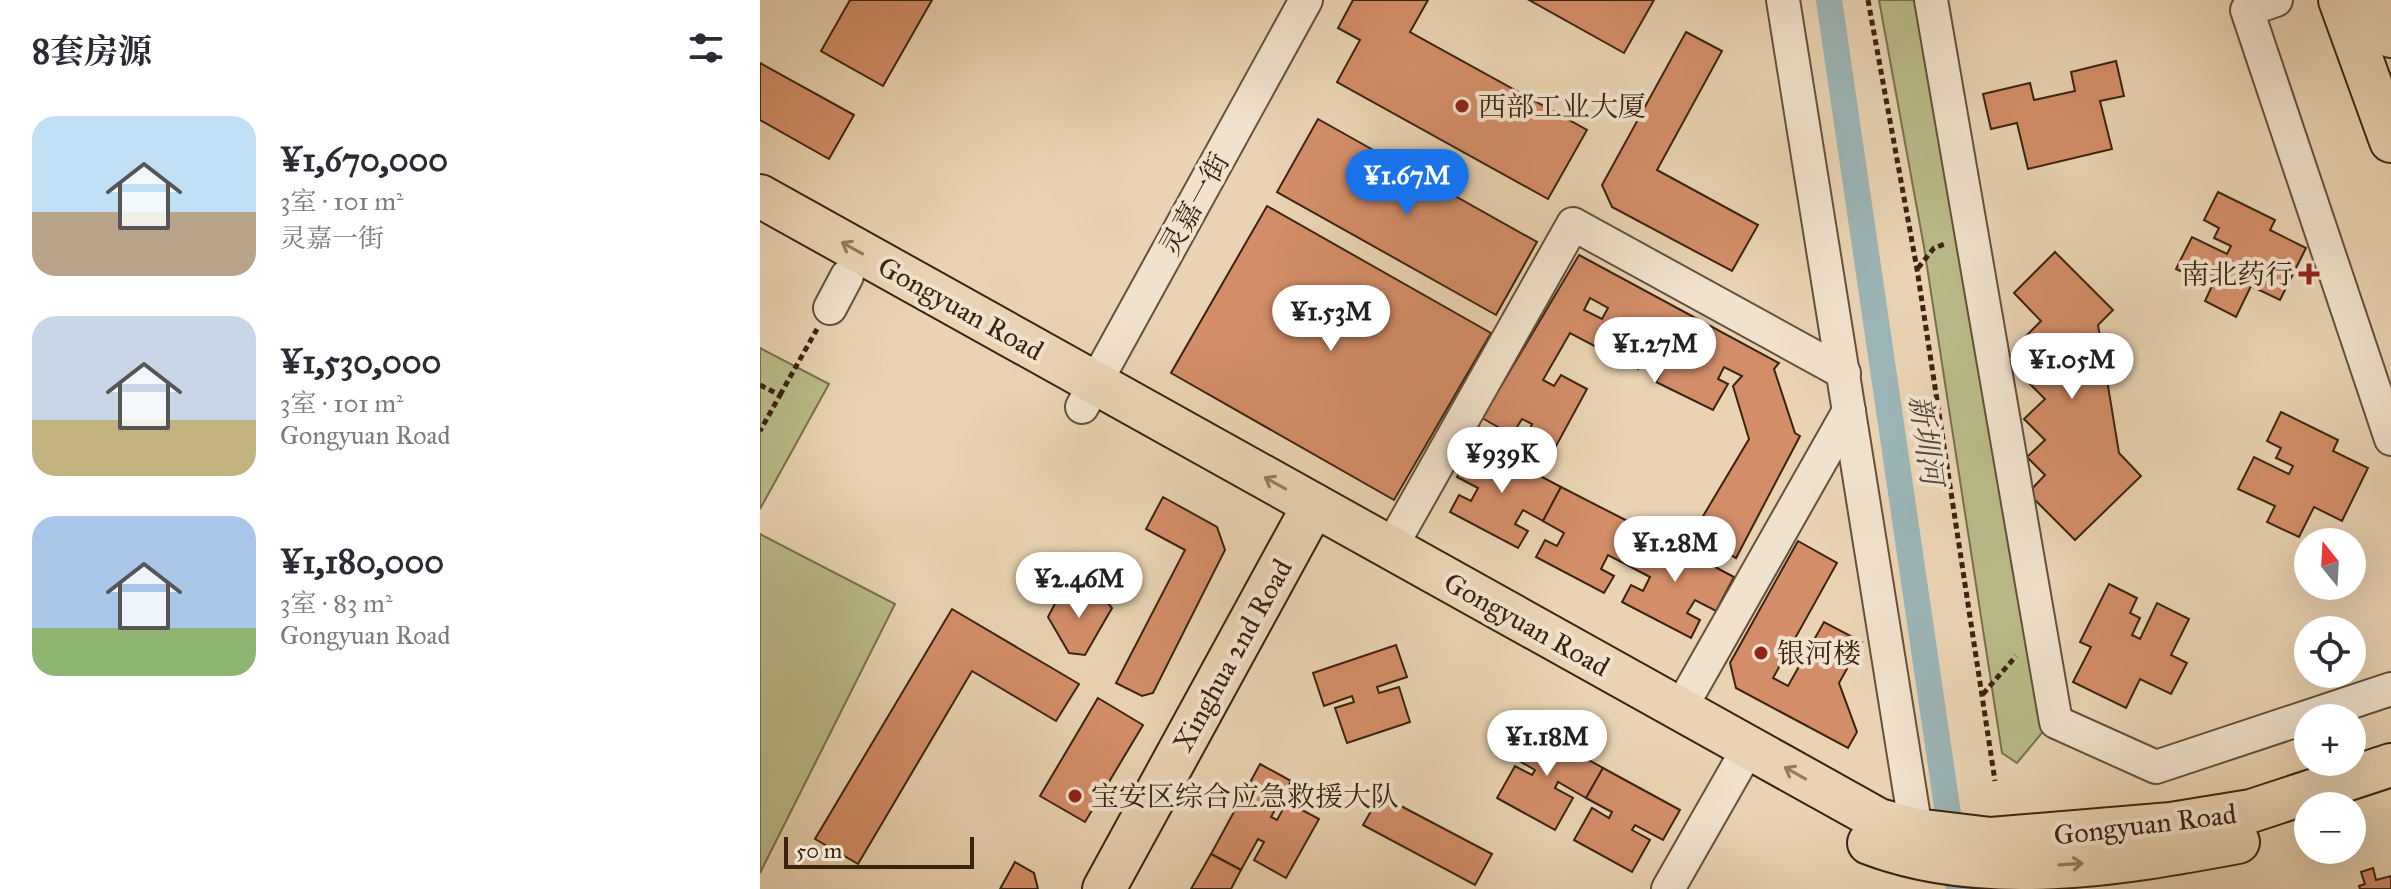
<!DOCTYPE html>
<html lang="zh">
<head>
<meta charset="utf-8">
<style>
	body { margin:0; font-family:"IM FELL Great Primer","Noto Serif SC",serif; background:#f2f2f3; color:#2b2b33; height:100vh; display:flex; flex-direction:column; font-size:30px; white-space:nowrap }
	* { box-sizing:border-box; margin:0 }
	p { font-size:26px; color:#7c7c81 }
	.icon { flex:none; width:44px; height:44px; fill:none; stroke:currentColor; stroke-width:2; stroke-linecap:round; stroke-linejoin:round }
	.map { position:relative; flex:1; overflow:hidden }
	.drawer { display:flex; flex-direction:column; background:#fff; width:760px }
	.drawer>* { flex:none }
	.needle { width:52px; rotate:342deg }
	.fabs { position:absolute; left:1534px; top:528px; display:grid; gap:16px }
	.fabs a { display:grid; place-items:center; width:72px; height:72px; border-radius:50%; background:#fff; box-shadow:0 8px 32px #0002; font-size:40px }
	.scale { position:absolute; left:24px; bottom:20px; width:190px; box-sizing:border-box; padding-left:8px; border:4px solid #3b240f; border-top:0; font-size:22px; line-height:28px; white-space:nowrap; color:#3b240f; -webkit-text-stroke:6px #f1e2cd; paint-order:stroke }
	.price { position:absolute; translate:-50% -68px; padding:0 18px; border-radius:28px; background:#fff; color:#222; font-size:26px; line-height:52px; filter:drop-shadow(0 2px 4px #0008) }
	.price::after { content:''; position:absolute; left:50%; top:48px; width:24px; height:18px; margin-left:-12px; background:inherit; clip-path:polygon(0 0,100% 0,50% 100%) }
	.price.selected { background:#1a73e8; color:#fff }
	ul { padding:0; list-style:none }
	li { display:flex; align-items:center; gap:24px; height:200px; padding:0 32px }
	li span { display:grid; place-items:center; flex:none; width:224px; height:160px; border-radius:24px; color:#555 }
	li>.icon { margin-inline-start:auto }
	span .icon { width:96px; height:96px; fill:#fffc; stroke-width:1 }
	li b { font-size:34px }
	h2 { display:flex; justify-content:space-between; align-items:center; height:96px; padding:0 32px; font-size:34px }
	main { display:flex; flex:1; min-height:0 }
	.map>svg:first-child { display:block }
</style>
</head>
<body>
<main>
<section class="drawer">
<h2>8套房源<svg class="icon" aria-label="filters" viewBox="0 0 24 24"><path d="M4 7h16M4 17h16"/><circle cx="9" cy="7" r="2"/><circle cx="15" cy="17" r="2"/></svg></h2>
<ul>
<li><span style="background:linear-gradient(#bfe0f5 60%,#b9a48a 0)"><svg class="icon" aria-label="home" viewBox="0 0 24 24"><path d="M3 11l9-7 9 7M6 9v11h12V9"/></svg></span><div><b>¥1,670,000</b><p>3室 · 101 m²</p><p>灵嘉一街</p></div></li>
<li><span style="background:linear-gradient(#c9d6e8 65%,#c2b280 0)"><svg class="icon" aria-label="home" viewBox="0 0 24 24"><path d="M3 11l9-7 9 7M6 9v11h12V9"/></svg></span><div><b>¥1,530,000</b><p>3室 · 101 m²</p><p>Gongyuan Road</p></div></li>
<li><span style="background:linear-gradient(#a9c7e8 70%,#8fb573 0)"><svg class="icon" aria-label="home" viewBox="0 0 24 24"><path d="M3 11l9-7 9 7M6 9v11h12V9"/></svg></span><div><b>¥1,180,000</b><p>3室 · 83 m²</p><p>Gongyuan Road</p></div></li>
</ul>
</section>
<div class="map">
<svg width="1631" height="889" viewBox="0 0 1631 889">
	<rect width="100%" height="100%" fill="#e9d3b2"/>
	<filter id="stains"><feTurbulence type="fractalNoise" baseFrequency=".0025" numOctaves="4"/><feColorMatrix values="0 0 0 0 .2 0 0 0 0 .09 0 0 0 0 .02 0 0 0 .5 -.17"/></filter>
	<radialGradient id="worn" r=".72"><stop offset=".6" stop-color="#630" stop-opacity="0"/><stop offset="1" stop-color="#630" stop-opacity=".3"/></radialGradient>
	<g fill="#babb89" stroke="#7a704c" stroke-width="2">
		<polygon points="1119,0 1158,0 1286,728 1257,763 1242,753 1164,247"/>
		<polygon points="0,348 69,384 0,509"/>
		<polygon points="0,534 135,604 0,873"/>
	</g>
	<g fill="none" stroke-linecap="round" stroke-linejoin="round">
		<polyline stroke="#9cb5b7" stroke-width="26" points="1069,0 1199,889"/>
	</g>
	<g fill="#d38d69" stroke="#3b240f" stroke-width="2" fill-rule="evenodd">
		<polygon points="90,0 172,0 123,86 61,51"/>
		<polygon points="593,0 668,0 650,32 827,130 788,199 577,82 600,40 578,28"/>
		<polygon points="769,0 894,0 864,53"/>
		<polygon points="926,32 962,51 897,170 998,225 972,271 852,207 842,185"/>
		<polygon points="1356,61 1364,96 1340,101 1352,149 1268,169 1257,123 1231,129 1223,94 1270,83 1274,100 1315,91 1311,72"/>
		<polygon points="0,63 94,115 69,159 0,120"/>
		<polygon points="558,119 777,242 736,315 517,192"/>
		<polygon points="1458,192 1515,220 1510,230 1546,248 1520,300 1491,286 1476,317 1445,301 1452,286 1416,269 1432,237 1467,254 1471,246 1454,238 1459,228 1444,220"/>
		<polygon points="507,206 731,333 634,500 411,373"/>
		<polygon points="1295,252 1353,310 1338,325 1359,453 1381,476 1315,540 1268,493 1285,475 1267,457 1285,440 1264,419 1285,399 1265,379 1286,357 1265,337 1281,321 1254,293"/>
		<path d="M 819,255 L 1019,363 L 1014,369 L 1035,433 L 1040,436 L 976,558 L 933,533 L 989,439 L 973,386 L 982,376 L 964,367 L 958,379 L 968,384 L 953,410 L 896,382 L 911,355 L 921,360 L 927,348 L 886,327 L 880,339 L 891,344 L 878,369 L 810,333 L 783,380 L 794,386 L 801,375 L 827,389 L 795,448 L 768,433 L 772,424 L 762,419 L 752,435 L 722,418 ZM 830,298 L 848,308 L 842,319 L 824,310 Z"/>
		<polygon points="1521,412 1578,440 1573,451 1608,468 1582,521 1554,507 1539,537 1507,522 1515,506 1478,489 1494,457 1529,474 1533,466 1516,458 1521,448 1507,441"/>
		<polygon points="716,442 801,487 783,521 763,510 755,524 768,531 758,548 690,512 699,495 711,501 718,488 697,477"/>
		<polygon points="801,487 887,531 869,566 848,555 841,569 854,576 844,593 776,557 785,540 797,546 804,533 783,521"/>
		<polygon points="403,497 457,527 465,550 393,693 382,696 356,683 425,550 386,529"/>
		<polygon points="887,531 974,577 956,611 935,600 927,613 940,620 931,638 862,602 871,585 883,591 890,577 869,566"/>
		<polygon points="1038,541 1077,563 1013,678 1028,686 1064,622 1102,642 1079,683 1097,732 1088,748 976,688 970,663"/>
		<polygon points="1349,584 1377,598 1370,613 1380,618 1372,635 1380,639 1397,603 1429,619 1411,655 1427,663 1411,694 1380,679 1366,708 1313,682 1331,647 1320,642"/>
		<polygon points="341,595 352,608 325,655 309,653 288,617 299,596"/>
		<polygon points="192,609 319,684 296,721 212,671 98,864 55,839"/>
		<polygon points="636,645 647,677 617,687 619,693 639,687 650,722 587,743 575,708 594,702 592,696 564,706 553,673"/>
		<polygon points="338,698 383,725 325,822 280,796"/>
		<polygon points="766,725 843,768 826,798 798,782 795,788 813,798 795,830 737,798 755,766 772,775 775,770 749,755"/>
		<polygon points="500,764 531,781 511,817 517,820 527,802 559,819 526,878 494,860 504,842 498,839 481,870 451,854"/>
		<polygon points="843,768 920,810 903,840 875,825 872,830 890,840 872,872 814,840 832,808 849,818 852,812 826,798"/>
		<polygon points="620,795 732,854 715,885 603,825"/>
		<polygon points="451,854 481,870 471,889 431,889"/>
		<polygon points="255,862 274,873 278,889 240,889"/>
		<polygon points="1613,868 1616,880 1631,876 1631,889 1600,889 1599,886 1605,884 1601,872"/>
	</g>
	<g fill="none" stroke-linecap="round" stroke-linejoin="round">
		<g stroke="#665038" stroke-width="36">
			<g id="minor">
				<polyline points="1023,0 1156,830"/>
				<polyline points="1171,0 1296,722 1396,767 1631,689"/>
				<polyline points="1516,0 1487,10 1631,439"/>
				<polyline points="70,308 87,276"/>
				<polyline points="322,407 546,0"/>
				<polyline points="631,547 813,224 1084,373"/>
				<polyline points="920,709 1089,411"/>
				<polyline points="908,889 989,747"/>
			</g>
		</g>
		<g stroke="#3b240f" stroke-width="46">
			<g id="major">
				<polyline points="1580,0 1631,141"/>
				<polyline points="1618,0 1631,36"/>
				<polyline points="0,196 1119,820 1156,830 1231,839 1411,824 1491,811 1631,765"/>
				<path d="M 1109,843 C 1224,887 1360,864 1478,842"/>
				<polyline points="344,889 554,505"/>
			</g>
		</g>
		<g stroke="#3b240f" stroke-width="5" stroke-dasharray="6 4" stroke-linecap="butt">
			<polyline points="1108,0 1157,269 1235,781"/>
			<polyline points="1158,268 1174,248 1185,244"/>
			<polyline points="0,385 20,395 0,431"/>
			<polyline points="20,395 57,329"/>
			<polyline points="1223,694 1256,656"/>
		</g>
		<use href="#minor" stroke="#f1e2cd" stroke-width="32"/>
		<use href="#major" stroke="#e9d3b2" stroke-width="42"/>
	</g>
	<defs><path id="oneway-shaft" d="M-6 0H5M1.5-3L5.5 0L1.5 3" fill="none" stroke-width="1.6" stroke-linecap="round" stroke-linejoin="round" transform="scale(2)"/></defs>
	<g stroke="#927c60">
		<use href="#oneway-shaft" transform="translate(92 248) rotate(-151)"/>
		<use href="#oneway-shaft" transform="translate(515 483) rotate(-151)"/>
		<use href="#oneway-shaft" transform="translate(1035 773) rotate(-151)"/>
		<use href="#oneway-shaft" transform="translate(1311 864) rotate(-4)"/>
	</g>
	<g fill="#8f2418" stroke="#f1e2cd" stroke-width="3">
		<circle cx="702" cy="106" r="8"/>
		<path d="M1545 262h8v8h8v8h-8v8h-8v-8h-8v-8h8z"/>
		<circle cx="1001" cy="653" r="8"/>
		<circle cx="315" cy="796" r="8"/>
	</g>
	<g text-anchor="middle" stroke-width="8" stroke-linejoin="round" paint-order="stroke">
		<g font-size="28" fill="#3b240f" stroke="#f1e2cd" text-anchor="start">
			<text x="718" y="116">西部工业大厦</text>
			<text x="1533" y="284" text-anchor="end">南北药行</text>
			<text x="1017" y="663">银河楼</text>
			<text x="331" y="806">宝安区综合应急救援大队</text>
		</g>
		<g font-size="28" fill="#3b240f" stroke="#f1e2cd">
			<text transform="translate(434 204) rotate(-61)" y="10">灵嘉一街</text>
			<text transform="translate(201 308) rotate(29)" y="10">Gongyuan Road</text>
			<text transform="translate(767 624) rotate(29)" y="10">Gongyuan Road</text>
			<text transform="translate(472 655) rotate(-61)" y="10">Xinghua 2nd Road</text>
			<text transform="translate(1385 824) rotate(-7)" y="10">Gongyuan Road</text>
		</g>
		<g font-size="30" font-style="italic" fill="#534839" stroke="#f1e2cd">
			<text transform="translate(1166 440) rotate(82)" y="10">新圳河</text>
		</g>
	</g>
	<rect width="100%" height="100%" filter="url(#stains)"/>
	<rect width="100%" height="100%" fill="url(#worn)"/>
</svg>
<div class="fabs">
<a><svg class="needle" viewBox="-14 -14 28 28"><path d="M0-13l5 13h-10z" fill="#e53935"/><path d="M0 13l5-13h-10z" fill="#7c7c81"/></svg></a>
<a><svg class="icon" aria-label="locate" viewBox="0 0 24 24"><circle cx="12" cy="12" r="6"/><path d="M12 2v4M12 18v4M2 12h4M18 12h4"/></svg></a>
<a>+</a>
<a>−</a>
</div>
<div class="scale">50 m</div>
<b class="price selected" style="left:647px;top:217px">¥1.67M</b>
<b class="price" style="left:571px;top:353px">¥1.53M</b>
<b class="price" style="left:895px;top:385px">¥1.27M</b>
<b class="price" style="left:1312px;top:401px">¥1.05M</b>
<b class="price" style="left:742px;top:495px">¥939K</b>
<b class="price" style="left:915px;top:584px">¥1.28M</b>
<b class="price" style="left:319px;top:620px">¥2.46M</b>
<b class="price" style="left:787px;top:778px">¥1.18M</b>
</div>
</main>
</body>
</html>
